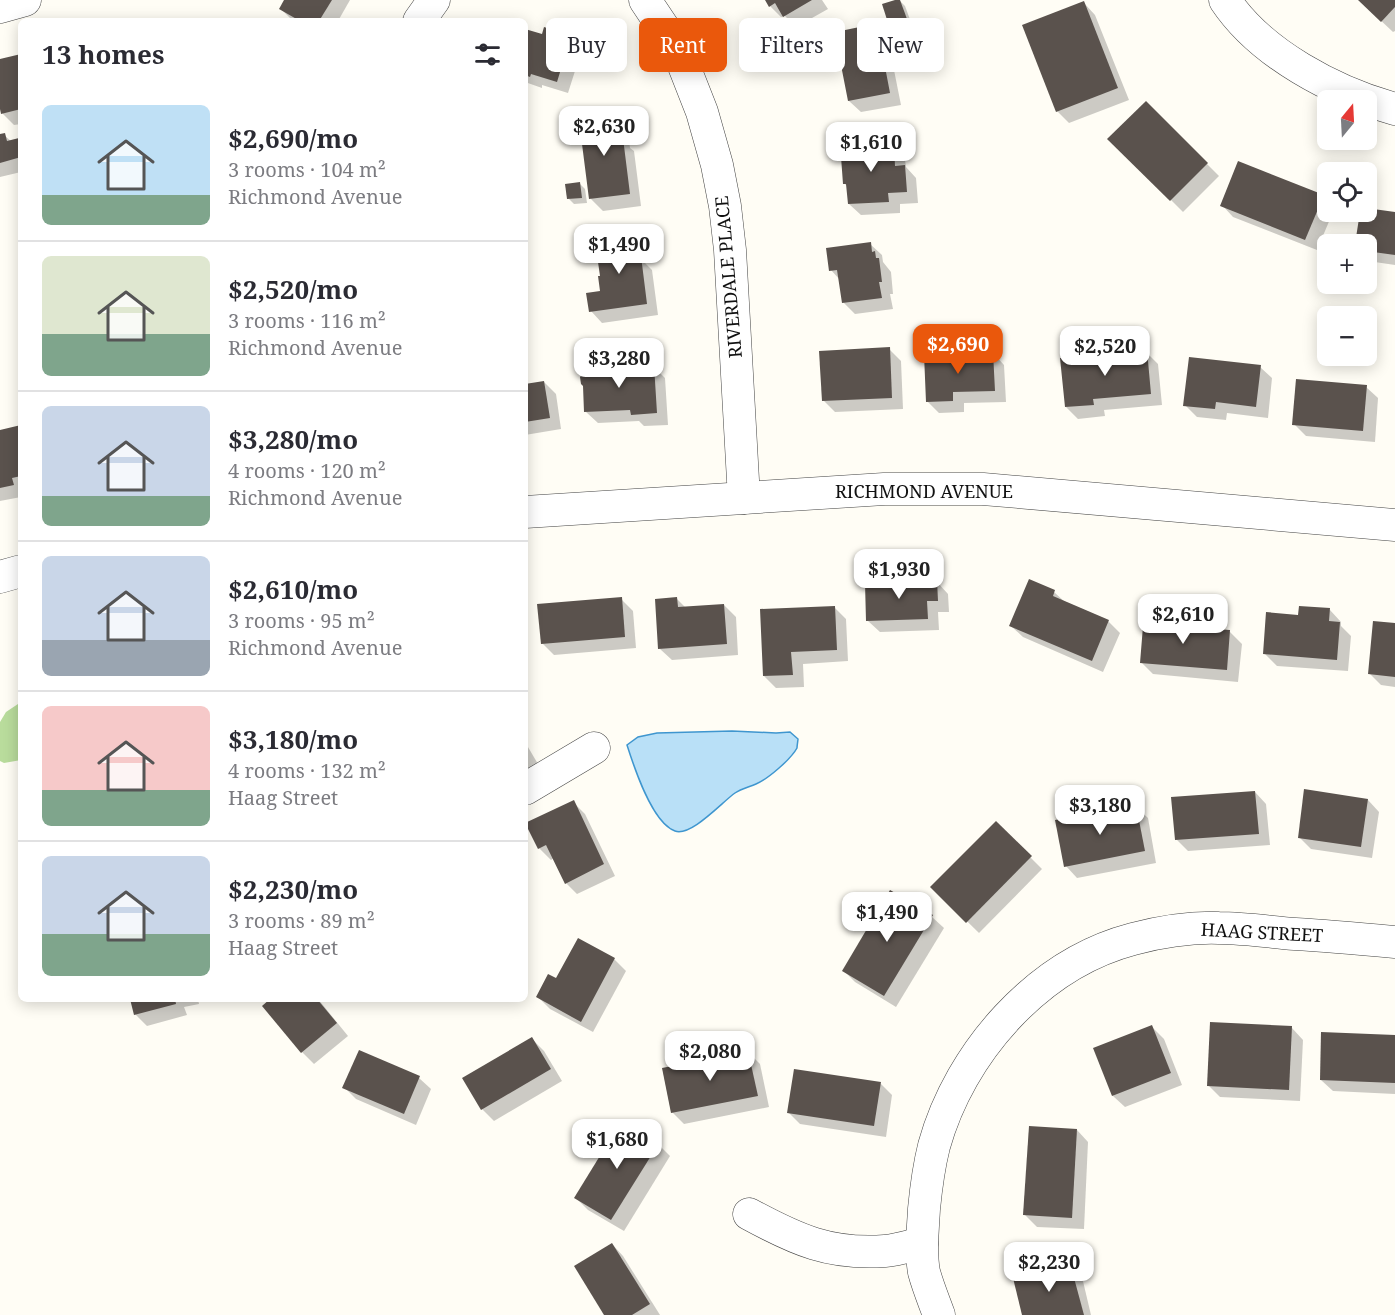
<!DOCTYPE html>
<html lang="en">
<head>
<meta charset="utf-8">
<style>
	body { margin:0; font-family:"Noto Serif",serif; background:#f2f2f3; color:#2b2b33; height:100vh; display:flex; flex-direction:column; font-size:22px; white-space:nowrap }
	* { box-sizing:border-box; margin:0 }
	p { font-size:20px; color:#7c7c81 }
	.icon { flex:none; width:33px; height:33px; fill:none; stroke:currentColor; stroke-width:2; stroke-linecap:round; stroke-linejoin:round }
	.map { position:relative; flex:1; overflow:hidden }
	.panel { position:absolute; left:18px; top:18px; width:510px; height:984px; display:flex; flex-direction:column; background:#fff; border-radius:9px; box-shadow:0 3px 15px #0003 }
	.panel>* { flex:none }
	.banner { position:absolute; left:546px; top:18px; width:570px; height:54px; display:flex; gap:12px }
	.needle { width:39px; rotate:18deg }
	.fabs { position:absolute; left:1317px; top:90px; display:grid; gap:12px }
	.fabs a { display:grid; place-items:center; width:60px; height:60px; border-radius:9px; background:#fff; box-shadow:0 3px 15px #0003; font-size:30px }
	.price { position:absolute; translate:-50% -51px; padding:0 14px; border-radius:12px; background:#fff; color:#222; font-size:20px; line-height:39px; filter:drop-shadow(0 2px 3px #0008) }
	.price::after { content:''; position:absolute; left:50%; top:36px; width:18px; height:14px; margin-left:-9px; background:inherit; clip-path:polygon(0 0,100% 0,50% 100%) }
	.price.current { background:#ea580c; color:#fff }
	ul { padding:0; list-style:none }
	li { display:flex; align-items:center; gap:18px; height:150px; padding:0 24px }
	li+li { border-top:2px solid #e1e1e2 }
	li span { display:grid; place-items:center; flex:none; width:168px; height:120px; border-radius:9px; color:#555 }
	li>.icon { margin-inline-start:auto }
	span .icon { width:72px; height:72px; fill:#fffc; stroke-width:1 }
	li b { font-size:26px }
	h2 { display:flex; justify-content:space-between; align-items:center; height:72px; padding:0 24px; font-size:26px }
	.tag { padding:0 21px; border-radius:9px; background:#fff; box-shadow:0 3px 15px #0003; font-size:21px; line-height:54px }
	.tag.current { background:#ea580c; color:#fff }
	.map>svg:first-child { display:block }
</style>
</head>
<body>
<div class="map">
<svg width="1395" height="1315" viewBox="0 0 1395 1315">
	<rect width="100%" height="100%" fill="#fffdf5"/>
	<polygon fill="#b9dc9c" points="21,702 21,760 4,763 0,761 0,722 6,712"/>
	<path fill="#b9e0f7" stroke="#3f96cf" stroke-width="1.5" d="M 732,731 L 776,733 L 790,732 L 798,739 C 798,740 797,746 797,748 C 791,759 768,779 756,784 C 749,787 741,789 735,793 C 722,802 691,837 675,831 C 652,823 634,767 627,745 L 638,737 L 657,733 Z"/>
	<g fill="#0003">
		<polygon points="286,0 350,0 338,21 293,21 281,9"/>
		<polygon points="766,0 822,0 828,9 796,27 785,16 781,17 770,6"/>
		<polygon points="899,0 905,6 912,25 896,30 890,25"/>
		<polygon points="1359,0 1395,0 1395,31 1393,32"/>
		<polygon points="1084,3 1095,15 1129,100 1069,123 1057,111"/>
		<polygon points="873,26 885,38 890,62 893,65 901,105 861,112 849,101 844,71 833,60"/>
		<polygon points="525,31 543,36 571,37 582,49 568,93 542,85 542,88 525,82"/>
		<polygon points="21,55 21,124 14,125 3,114 0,103 0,61"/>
		<polygon points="1146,103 1219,176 1183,212 1110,139"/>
		<polygon points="616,114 627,126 630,148 634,151 641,206 603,211 591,199"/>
		<polygon points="4,135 12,142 19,140 21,142 21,172 0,177 0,136"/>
		<polygon points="870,143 877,149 893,148 905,160 906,167 916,178 918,203 900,204 900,213 861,215 849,204 848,187 844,183"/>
		<polygon points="580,184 585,189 587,203 574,204 569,199"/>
		<polygon points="1323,196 1328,201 1328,212 1333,212 1317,250 1233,217 1222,205"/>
		<polygon points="1362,212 1395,214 1395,265 1368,261 1366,259 1366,244 1357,244"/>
		<polygon points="631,232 642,243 645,263 652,270 658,315 602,323 591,311 601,292 607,263"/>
		<polygon points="870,244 882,255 883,262 891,272 893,294 890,294 893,309 855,314 843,302 840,280 831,270"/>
		<polygon points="889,349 901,361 903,409 835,412 823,400"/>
		<polygon points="1146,352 1158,364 1162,405 1104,410 1105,416 1078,419 1066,407"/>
		<polygon points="993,353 1004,365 1006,402 964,403 964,412 939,413 927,401"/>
		<polygon points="627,365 630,368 653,366 665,378 668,425 644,426 639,421 598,423 586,412"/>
		<polygon points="1260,367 1272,378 1268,418 1227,413 1226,420 1197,417 1185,405"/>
		<polygon points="544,382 556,394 561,429 525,435 525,385"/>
		<polygon points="1366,387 1378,398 1375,442 1306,436 1294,424"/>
		<polygon points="21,427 21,497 0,501 0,431"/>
		<polygon points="937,582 948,594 949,612 938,612 939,630 880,632 868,621"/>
		<polygon points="1054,592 1066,603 1108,621 1120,633 1103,672 1023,637 1011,626"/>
		<polygon points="621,599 633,611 636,648 554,655 542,643"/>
		<polygon points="677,599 686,608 724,605 736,617 738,655 672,660 660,649"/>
		<polygon points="834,607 846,619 848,661 803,664 804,687 776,688 764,676"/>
		<polygon points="1330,610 1341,622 1341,626 1351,636 1348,671 1277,666 1265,654 1300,617"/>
		<polygon points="1175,618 1184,628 1230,632 1242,644 1238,682 1153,674 1142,663"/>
		<polygon points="1395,625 1395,687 1381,685 1369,673"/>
		<polygon points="525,742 538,764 525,772"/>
		<polygon points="1255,792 1266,804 1270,845 1188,851 1176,839"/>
		<polygon points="1368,800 1379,812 1372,858 1311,849 1299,837"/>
		<polygon points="573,802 585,814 615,876 577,894 566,883 554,858 551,860 539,848"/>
		<polygon points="1136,807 1148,818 1156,863 1077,878 1066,866"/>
		<polygon points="996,823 1042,869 979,933 932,887"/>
		<polygon points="932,917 944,928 896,1007 855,982 843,970"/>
		<polygon points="614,959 626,971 593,1032 550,1009 538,997"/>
		<polygon points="131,999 198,999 199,1004 184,1007 187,1015 147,1026 135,1014"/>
		<polygon points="272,999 318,999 348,1036 314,1064 302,1052"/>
		<polygon points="1152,1027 1164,1039 1182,1085 1125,1107 1113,1096"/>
		<polygon points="1292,1028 1303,1040 1300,1101 1220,1097 1208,1085"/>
		<polygon points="1395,1036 1395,1094 1333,1091 1321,1080"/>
		<polygon points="532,1039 544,1051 562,1081 494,1121 482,1109 464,1079"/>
		<polygon points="748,1052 760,1064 769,1107 684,1124 672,1112"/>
		<polygon points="419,1078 431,1089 416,1125 356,1099 344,1087"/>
		<polygon points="881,1084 892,1095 886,1137 800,1124 788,1112"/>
		<polygon points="1077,1130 1088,1142 1084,1229 1037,1227 1025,1215"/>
		<polygon points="658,1144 670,1156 624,1231 588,1210 576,1198"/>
		<polygon points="612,1244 623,1256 660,1315 606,1315"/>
		<polygon points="1070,1265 1082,1277 1091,1315 1024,1315"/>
	</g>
	<g fill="#5a524d">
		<polygon points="284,0 332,0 319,21 300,21 279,9"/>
		<polygon points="765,0 812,0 783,17 775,3 769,7"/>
		<polygon points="895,0 900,0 907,19 889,26 882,4"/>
		<polygon points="1358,0 1395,0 1395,7 1381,22"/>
		<polygon points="1084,1 1118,88 1056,112 1022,25"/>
		<polygon points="874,24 880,51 882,51 890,93 848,101 840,60 831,61 826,34"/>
		<polygon points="544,27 571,36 557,82 531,74 530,77 525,75 525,29 542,34"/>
		<polygon points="21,54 21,109 1,114 0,109 0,59"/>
		<polygon points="1146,101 1208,163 1170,201 1107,139"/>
		<polygon points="616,112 620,138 623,138 630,194 589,199 582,144 585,144 581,117"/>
		<polygon points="5,133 7,141 19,138 21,144 21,157 0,163 0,134"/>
		<polygon points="870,141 871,148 894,147 895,166 905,165 907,192 888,193 889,202 848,204 846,184 843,184 840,143"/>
		<polygon points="1238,161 1324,195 1305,240 1220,206"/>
		<polygon points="580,182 582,198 567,199 565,184"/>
		<polygon points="1366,208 1395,212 1395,255 1366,251 1366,244 1355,244 1360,212 1366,212"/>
		<polygon points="631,230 635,257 641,256 647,304 589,312 586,293 600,291 598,276 600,276 598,262 606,261 602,234"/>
		<polygon points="871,242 872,252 875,251 876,258 879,258 882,282 879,282 882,298 842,303 837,270 829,271 826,248"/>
		<polygon points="890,347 892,398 822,401 819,351"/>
		<polygon points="1147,350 1151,394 1093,399 1094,405 1065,407 1060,358"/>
		<polygon points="993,352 995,391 953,392 953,401 926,402 924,354"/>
		<polygon points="1189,357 1261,365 1256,407 1216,402 1215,409 1183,406"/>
		<polygon points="627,363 627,367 654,365 657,413 631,415 630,410 584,412 583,386 581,384 580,377 582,375 582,366"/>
		<polygon points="1296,379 1367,385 1363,431 1292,425"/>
		<polygon points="544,381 550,418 525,422 525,384"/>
		<polygon points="21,425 21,476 12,478 14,485 0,488 0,430"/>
		<polygon points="1029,579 1055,590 1053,596 1109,620 1092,661 1009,626"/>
		<polygon points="937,580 938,601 927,601 928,619 866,621 865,583"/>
		<polygon points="622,597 625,637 541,644 537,604"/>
		<polygon points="677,597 678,607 724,604 727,644 658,649 655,599"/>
		<polygon points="835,606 837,650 791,652 793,675 763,676 760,609"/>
		<polygon points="1299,606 1330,608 1329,621 1340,622 1337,660 1263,654 1266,612 1298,615"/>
		<polygon points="1144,614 1175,617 1174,626 1230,630 1227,670 1140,663"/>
		<polygon points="1373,621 1395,623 1395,677 1368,674"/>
		<polygon points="1304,789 1368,799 1361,847 1298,838"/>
		<polygon points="1255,791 1259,834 1175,840 1171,797"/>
		<polygon points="574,800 604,864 565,884 546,845 538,849 525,823"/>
		<polygon points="1136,805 1145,851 1064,867 1055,820"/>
		<polygon points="996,821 1032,856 966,923 930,887"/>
		<polygon points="890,890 933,915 884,996 842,971"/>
		<polygon points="578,938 615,958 581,1022 536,997 548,974 556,978"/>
		<polygon points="130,999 175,999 176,1004 134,1015"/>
		<polygon points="270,999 317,999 337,1023 301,1053 262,1006"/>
		<polygon points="1210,1022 1292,1026 1289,1090 1207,1086"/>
		<polygon points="1152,1025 1171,1073 1112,1096 1093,1048"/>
		<polygon points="1321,1032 1395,1035 1395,1083 1320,1080"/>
		<polygon points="532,1037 551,1069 481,1110 462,1078"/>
		<polygon points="359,1050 420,1076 404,1114 342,1088"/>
		<polygon points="748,1051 758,1096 671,1113 662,1068"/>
		<polygon points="794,1069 881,1082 874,1126 787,1113"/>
		<polygon points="622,1120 659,1143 611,1220 574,1198"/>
		<polygon points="1029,1126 1077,1129 1072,1218 1023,1215"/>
		<polygon points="612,1243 650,1304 632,1315 604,1315 574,1266"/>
		<polygon points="1070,1263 1084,1315 1022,1315 1013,1278"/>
	</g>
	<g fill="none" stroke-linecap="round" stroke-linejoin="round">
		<g stroke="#444" stroke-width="33">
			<g id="minor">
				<polyline points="645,0 671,39 682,61 702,112 717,165 725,206 730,250 744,498"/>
				<path d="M 1225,0 C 1261,54 1334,92 1395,109"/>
				<polyline points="0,7 25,0"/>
				<polyline points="419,21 434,0"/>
				<polyline points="525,512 884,489 983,489 1395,525"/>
				<polyline points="0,577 21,571"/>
				<polyline points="525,789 594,748"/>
				<path d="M 749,1214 C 797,1240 830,1255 885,1251 C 897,1250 910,1246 922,1243"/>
				<path d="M 939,1315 C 934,1301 928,1287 924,1272 C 920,1251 923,1230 924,1209 C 926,1188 929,1166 934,1146 C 960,1052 1038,964 1133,939 C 1160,932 1191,927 1219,928 C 1244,928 1270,932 1295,934 C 1329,936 1362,939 1395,942"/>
			</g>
		</g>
		<use href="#minor" stroke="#fff" stroke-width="32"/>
	</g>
	<g text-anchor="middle" stroke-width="6" stroke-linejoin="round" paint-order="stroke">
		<g font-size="18" fill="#111" stroke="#fff">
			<text transform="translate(729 277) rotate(-95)" y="6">RIVERDALE PLACE</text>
			<text x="924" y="498">RICHMOND AVENUE</text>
			<text transform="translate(1262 933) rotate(3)" y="6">HAAG STREET</text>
		</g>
	</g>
</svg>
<div class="fabs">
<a><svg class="needle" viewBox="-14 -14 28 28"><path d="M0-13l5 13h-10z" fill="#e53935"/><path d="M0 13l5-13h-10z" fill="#7c7c81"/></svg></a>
<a><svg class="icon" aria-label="locate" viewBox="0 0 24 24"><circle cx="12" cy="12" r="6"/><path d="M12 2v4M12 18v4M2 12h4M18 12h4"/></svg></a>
<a>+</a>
<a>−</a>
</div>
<b class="price" style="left:604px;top:157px">$2,630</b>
<b class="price" style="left:871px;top:173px">$1,610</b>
<b class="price" style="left:619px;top:275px">$1,490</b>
<b class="price current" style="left:958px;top:375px">$2,690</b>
<b class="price" style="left:1105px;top:377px">$2,520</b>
<b class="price" style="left:619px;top:389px">$3,280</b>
<b class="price" style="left:899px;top:600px">$1,930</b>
<b class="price" style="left:1183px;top:645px">$2,610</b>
<b class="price" style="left:1100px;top:836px">$3,180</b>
<b class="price" style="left:887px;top:943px">$1,490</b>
<b class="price" style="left:710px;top:1082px">$2,080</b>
<b class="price" style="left:617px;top:1170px">$1,680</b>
<b class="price" style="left:1049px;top:1293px">$2,230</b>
<div class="banner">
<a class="tag">Buy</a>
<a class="tag current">Rent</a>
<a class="tag">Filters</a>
<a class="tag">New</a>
</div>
<section class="panel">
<h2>13 homes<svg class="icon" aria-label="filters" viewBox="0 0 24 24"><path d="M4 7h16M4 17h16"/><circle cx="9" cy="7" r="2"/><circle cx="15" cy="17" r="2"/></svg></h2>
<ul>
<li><span style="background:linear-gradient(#bfe0f5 75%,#7fa58c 0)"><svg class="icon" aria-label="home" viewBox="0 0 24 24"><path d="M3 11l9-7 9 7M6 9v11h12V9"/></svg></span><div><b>$2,690/mo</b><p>3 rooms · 104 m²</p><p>Richmond Avenue</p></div></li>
<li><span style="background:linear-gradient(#dfe7d0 65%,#7fa58c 0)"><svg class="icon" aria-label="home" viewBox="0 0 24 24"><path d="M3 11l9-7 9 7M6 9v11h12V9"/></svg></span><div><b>$2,520/mo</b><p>3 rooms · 116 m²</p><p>Richmond Avenue</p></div></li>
<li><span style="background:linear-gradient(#c9d6e8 75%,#7fa58c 0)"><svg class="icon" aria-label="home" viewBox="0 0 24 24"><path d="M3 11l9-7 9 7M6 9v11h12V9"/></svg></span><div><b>$3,280/mo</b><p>4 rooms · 120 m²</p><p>Richmond Avenue</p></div></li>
<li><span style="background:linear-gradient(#c9d6e8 70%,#9aa5b1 0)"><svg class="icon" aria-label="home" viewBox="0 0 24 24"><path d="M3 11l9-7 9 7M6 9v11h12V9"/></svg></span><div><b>$2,610/mo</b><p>3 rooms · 95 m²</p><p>Richmond Avenue</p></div></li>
<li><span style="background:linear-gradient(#f6c9c9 70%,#7fa58c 0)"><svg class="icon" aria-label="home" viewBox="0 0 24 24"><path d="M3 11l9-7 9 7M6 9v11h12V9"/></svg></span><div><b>$3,180/mo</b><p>4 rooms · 132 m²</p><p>Haag Street</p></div></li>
<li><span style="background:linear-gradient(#c9d6e8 65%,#7fa58c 0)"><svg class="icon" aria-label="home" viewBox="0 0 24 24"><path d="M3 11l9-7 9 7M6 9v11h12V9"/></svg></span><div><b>$2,230/mo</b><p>3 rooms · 89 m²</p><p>Haag Street</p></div></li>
</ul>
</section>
</div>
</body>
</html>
